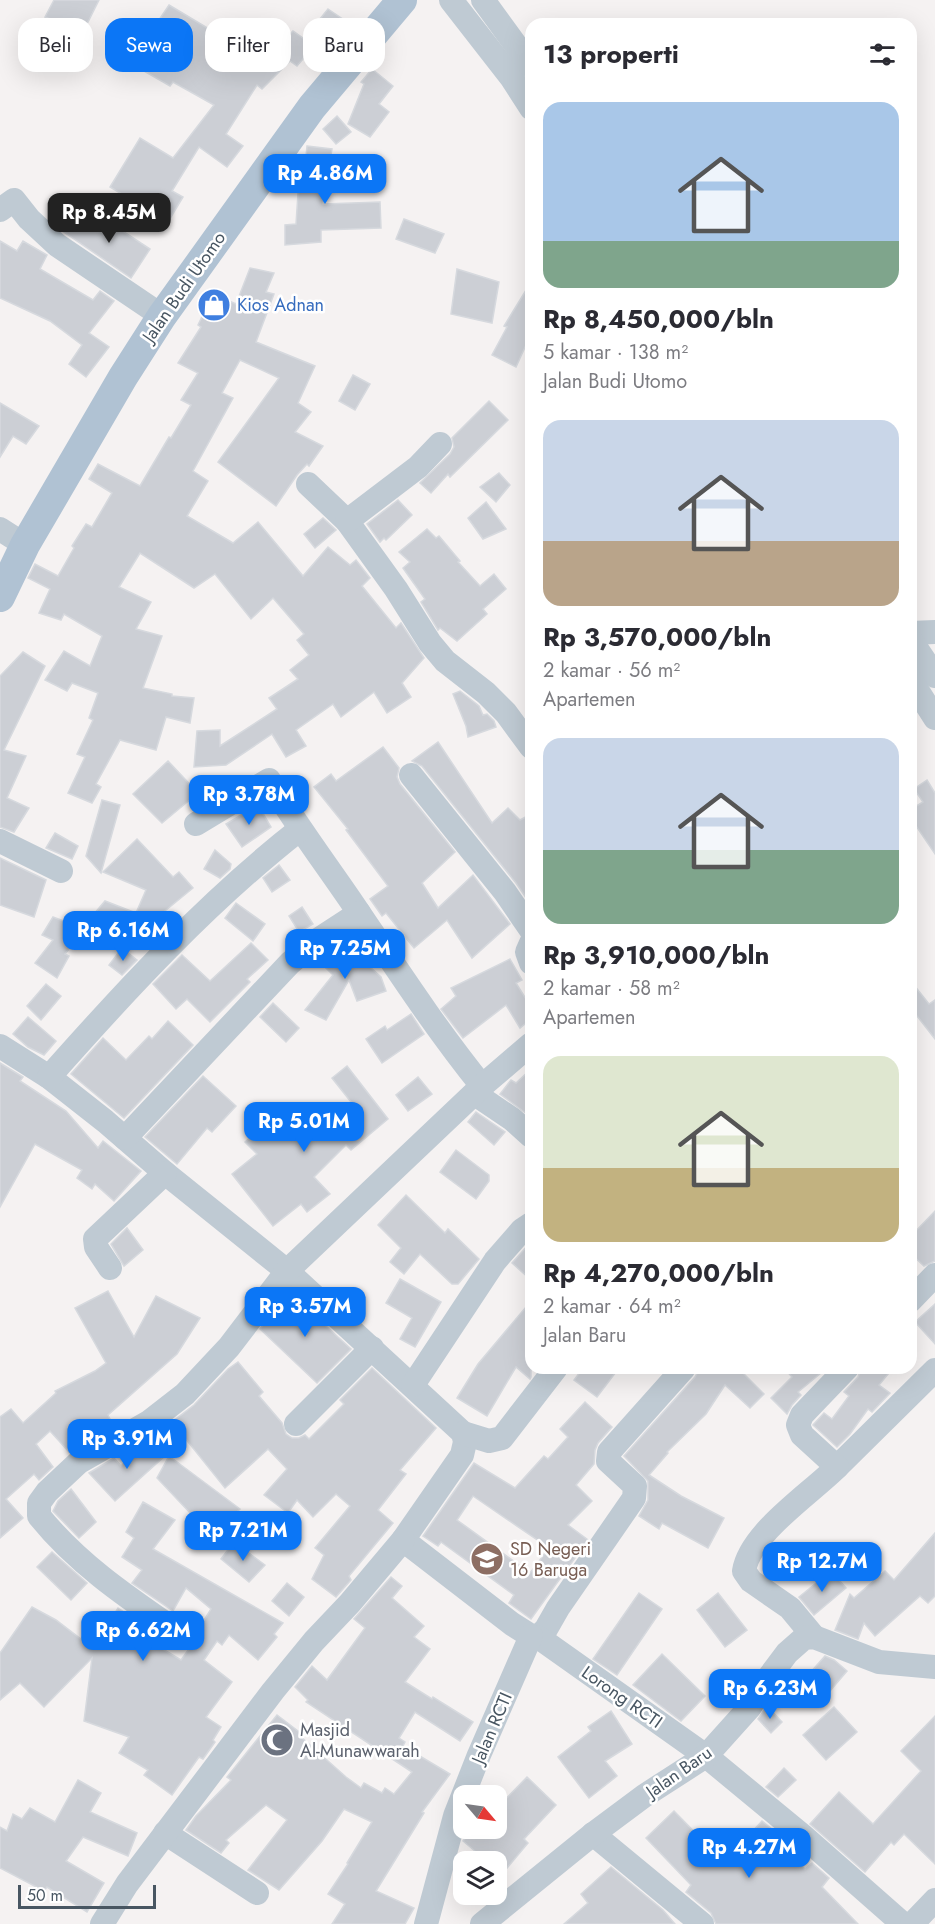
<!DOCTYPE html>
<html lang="id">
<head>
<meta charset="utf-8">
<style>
	body { margin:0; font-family:Jost,sans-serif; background:#f7f7f7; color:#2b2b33; height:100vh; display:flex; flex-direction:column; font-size:22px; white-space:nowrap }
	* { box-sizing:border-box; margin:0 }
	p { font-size:20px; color:#7c7c81 }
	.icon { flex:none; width:33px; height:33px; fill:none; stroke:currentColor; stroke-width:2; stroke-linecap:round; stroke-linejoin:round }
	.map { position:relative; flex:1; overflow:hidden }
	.panel { position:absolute; left:525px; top:18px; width:392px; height:1356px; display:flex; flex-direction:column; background:#fff; border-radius:18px; box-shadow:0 6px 24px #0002 }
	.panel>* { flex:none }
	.hud { position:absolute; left:18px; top:18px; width:417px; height:54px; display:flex; gap:12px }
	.needle { width:39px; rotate:119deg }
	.controls { position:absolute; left:453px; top:1785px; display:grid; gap:12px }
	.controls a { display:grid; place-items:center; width:54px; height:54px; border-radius:12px; background:#fff; box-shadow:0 6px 24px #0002; font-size:30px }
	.scale { position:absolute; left:18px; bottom:15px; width:138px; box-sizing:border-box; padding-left:6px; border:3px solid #485662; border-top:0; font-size:16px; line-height:21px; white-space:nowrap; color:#485662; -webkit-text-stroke:4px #fff; paint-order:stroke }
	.price { position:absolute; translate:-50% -51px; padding:0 14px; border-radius:12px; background:#0b76f6; color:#fff; font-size:20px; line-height:39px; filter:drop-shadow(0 2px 3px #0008) }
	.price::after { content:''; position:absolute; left:50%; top:36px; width:18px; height:14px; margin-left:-9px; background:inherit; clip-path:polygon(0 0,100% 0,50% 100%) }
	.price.on { background:#222; color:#fff }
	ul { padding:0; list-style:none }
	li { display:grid; align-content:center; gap:12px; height:318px; padding:0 18px }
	li span { display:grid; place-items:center; height:186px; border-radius:18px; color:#555 }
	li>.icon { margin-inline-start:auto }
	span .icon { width:108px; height:108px; fill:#fffc; stroke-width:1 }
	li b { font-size:26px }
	h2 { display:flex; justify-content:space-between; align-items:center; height:72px; padding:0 18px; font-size:26px }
	.tag { padding:0 21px; border-radius:18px; background:#fff; box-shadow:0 6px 24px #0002; font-size:21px; line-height:54px }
	.tag.on { background:#0b76f6; color:#fff }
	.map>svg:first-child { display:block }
</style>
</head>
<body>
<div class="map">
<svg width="935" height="1924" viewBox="0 0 935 1924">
	<rect width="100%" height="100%" fill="#f5f2f2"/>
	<g fill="#cccfd5" stroke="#d6d9de" stroke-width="1.5" fill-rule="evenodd">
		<polygon points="54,0 99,0 83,32 45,17"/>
		<polygon points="169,5 209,29 214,22 239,37 265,58 293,31 314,46 297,66 290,61 262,89 257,85 226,134 243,146 227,167 199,147 172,191 183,197 168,222 110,187 140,138 173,158 214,105 173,82 170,86 130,63"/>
		<polygon points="328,9 344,20 331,36 315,25"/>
		<polygon points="372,69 393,86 379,104 389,112 370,137 348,124 364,84 361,82"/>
		<polygon points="337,116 351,132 336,144 323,129"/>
		<polygon points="307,146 332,149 323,204 380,202 381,228 321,230 321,242 285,245 285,225 296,224 299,178 304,178"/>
		<polygon points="78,213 103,231 109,222 150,249 131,278 64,232"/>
		<polygon points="404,219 444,234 435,253 396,239"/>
		<polygon points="0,241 17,251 23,241 47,255 40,269 93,300 100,291 114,301 89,333 109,347 86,377 69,364 82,345 50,321 0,298"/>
		<polygon points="250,268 274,273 266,292 274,294 256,342 315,366 298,403 311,412 295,432 323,446 309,466 307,464 297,475 276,506 218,462 279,378 240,360 222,393 233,398 193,471 208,481 187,516 233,543 258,522 303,576 328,547 350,565 356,560 370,578 362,586 396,628 401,623 424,658 402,683 411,697 387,713 374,692 341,717 333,704 296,730 306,746 286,757 272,734 226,765 194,767 197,731 220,730 220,746 277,709 269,698 298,679 290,670 309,655 297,640 304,634 273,598 251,619 215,574 194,588 140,553 119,587 151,602 136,629 162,636 143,688 172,694 172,696 194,698 190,723 166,717 156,750 120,740 96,784 101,787 92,803 68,793 85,757 77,754 93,720 89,718 98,693 72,683 67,691 45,680 64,651 90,666 102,636 64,614 61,620 39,613 50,589 28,578 35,564 58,576 74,548 72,546 86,524 92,527 112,493 89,479 98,464 140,486 169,437 171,438 191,405 181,400 198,373 178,363 201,327 198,325 213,294 236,304"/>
		<polygon points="457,269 499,282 492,323 451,314"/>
		<polygon points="531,282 531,334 516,367 492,355 507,327 504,326"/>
		<polygon points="353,375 370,384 355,410 339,401"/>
		<polygon points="489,401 508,420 450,477 448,474 431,493 420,483 450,454 454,447 452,438"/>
		<polygon points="0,403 39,426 26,444 13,436 0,457"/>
		<polygon points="499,473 510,485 496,502 480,487"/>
		<polygon points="398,500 412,515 386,540 384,538 380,542 367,524"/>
		<polygon points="486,502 506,529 483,539 468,518"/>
		<polygon points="323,518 336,530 315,548 304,534"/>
		<polygon points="427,529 436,538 439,536 460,561 458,562 480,586 494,574 506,589 483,609 487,614 457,641 440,628 438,630 421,602 425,599 403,568 410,562 399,552"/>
		<polygon points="23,652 45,666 4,750 26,756 7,798 29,808 14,832 0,827 0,676"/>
		<polygon points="460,691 479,706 483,715 487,714 494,721 496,727 468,737 466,726 453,694"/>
		<polygon points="438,742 492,823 508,808 520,820 531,814 531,905 516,883 422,766 412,761"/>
		<polygon points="383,747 399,768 397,777 400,784 455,852 422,883 438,908 473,875 510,924 472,958 447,920 414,948 386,913 382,916 370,899 388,886 346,830 348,829 314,787 331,774 336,781"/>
		<polygon points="168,761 198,793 162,823 133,794"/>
		<polygon points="927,780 935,793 935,854 910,817 910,810 923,802 914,789"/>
		<polygon points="102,800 120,805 101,873 86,856"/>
		<polygon points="258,805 271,827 242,847 226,824"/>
		<polygon points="55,833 78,846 72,859 46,848"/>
		<polygon points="137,839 173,877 179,872 193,888 155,919 153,917 127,951 89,920 105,901 136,913 146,890 103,872"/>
		<polygon points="215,850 231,864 230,869 220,878 204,869"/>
		<polygon points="0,858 46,880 34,917 0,905"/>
		<polygon points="279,865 290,880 272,892 263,878"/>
		<polygon points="236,903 265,924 253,941 225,918"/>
		<polygon points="302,907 313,924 299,932 289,916"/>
		<polygon points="53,917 85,929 65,954 69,956 57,978 35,963 53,940 42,935"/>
		<polygon points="344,940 361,956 361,959 381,977 386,991 357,1001 349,980 326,1020 305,1010 333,975 319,961"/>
		<polygon points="251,943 268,960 247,979 250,982 210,1022 187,999 176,1009 153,984 182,955 210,981"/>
		<polygon points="122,948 137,960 122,975 109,965"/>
		<polygon points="510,959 522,980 516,983 531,1007 531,1019 520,1028 506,1005 463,1038 441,1009 456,996 451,988"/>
		<polygon points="910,980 929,1004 935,1000 935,1039 910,1007"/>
		<polygon points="46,984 61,996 41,1020 27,1006"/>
		<polygon points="273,1003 299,1028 286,1042 260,1017"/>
		<polygon points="411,1014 424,1034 382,1063 366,1039 385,1026 387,1030"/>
		<polygon points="28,1017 56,1041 44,1055 28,1047 13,1034"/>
		<polygon points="168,1021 193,1045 124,1118 71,1074 103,1038 126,1060 149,1036 152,1039"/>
		<polygon points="0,1063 23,1077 20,1081 66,1111 98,1148 103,1141 141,1171 114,1201 95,1184 92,1189 77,1178 82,1170 35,1144 0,1207"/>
		<polygon points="347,1066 388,1119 351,1150 346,1145 314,1177 330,1194 307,1212 301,1204 273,1226 232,1174 257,1154 245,1142 263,1126 267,1130 294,1108 319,1135 355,1107 332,1078"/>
		<polygon points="531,1069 531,1117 500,1094 511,1080 516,1083"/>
		<polygon points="203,1076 236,1106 212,1132 207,1128 177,1164 145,1137"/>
		<polygon points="418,1077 432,1094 408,1111 396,1095"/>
		<polygon points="476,1112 505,1132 494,1145 468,1122"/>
		<polygon points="456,1150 489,1175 489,1181 476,1199 440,1172"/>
		<polygon points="406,1195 445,1233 448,1229 479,1259 458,1284 452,1284 420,1254 404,1274 390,1262 401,1248 378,1225"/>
		<polygon points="935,1211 935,1261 924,1266 910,1253 910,1237"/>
		<polygon points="127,1228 143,1250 124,1266 111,1244"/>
		<polygon points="529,1244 531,1246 531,1280 512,1263"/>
		<polygon points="400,1279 441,1302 415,1347 400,1339 412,1318 386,1303"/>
		<polygon points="108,1291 134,1337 156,1296 200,1318 177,1354 108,1415 111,1421 77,1440 80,1444 69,1452 50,1431 36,1444 53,1467 39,1480 34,1474 6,1499 23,1518 0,1538 0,1417 11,1409 23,1423 56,1393 55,1391 95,1371 106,1363 75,1308"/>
		<polygon points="290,1293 351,1349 317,1383 260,1329"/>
		<polygon points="531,1301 531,1377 530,1379 516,1367 487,1416 457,1398 478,1364"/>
		<polygon points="935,1304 935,1344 915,1322"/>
		<polygon points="238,1362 263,1392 259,1396 282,1423 286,1434 292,1438 299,1438 305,1435 309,1439 344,1404 340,1400 372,1368 436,1428 400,1470 406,1474 378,1510 393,1523 349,1576 351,1580 336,1597 312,1579 324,1555 315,1548 350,1506 336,1494 313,1517 297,1500 288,1513 264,1495 287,1469 268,1449 225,1488 172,1422 194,1405 228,1369"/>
		<polygon points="583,1368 619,1368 597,1397 574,1380"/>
		<polygon points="700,1368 738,1368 764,1394 750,1408 725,1385 706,1414 667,1452 668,1453 649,1475 681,1496 724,1518 708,1548 662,1523 659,1529 639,1516 648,1500 648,1481 624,1456 695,1377"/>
		<polygon points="784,1368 827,1368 798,1392 801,1395 792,1405 787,1414 771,1398 792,1377"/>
		<polygon points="861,1368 893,1368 879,1385 890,1393 872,1412 868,1409 850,1434 837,1447 813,1425 824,1413 832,1419 849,1396 844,1392 858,1377"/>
		<path d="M 585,1402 L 612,1427 L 598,1443 L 595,1450 L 594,1464 L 576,1485 L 592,1501 L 568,1525 L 588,1540 L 531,1619 L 509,1603 L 514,1595 L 441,1542 L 438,1546 L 423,1536 L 474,1463 L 515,1488 L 544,1456 L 548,1459 L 568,1437 L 560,1429 ZM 473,1496 L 549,1548 L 530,1573 L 457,1520 Z"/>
		<polygon points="147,1440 167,1454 115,1501 89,1473 114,1458 121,1466"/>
		<polygon points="169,1456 240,1509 213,1533 195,1512 192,1515 157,1478"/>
		<polygon points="71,1489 96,1522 79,1538 53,1511 58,1501"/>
		<polygon points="143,1502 175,1520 153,1549 283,1623 274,1634 277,1637 258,1660 229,1635 222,1645 217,1641 204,1660 232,1682 206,1717 221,1727 213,1740 215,1742 203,1759 199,1757 172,1795 144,1775 148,1770 119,1753 129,1737 84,1721 92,1658 44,1707 20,1683 0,1700 0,1653 32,1607 56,1620 81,1639 83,1635 97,1642 118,1608 141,1624 136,1633 181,1660 199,1635 196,1633 211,1609 186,1588 173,1611 132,1583 142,1570 122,1557 134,1538 126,1532"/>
		<polygon points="935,1533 935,1596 928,1603 920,1596 875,1636 864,1623 858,1639 835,1630 850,1594 854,1598 885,1571 894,1580"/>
		<polygon points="234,1542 265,1565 249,1582 221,1559"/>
		<polygon points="52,1552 87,1583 71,1600 37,1567"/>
		<polygon points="831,1571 846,1588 814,1615 799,1597"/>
		<polygon points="391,1577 402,1586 392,1598 424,1626 414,1637 430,1649 405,1682 432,1699 433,1697 473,1722 460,1741 415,1712 399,1738 405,1742 403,1746 450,1774 422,1812 424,1813 376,1891 414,1908 405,1924 332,1924 345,1904 328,1894 348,1864 347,1863 372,1822 344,1809 322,1841 279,1890 248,1870 287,1820 266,1805 226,1840 229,1843 221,1853 186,1830 196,1816 231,1780 227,1777 277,1715 302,1734 300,1736 346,1777 361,1788 364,1783 382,1793 385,1788 394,1794 412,1772 306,1702 308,1700 295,1687 312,1666 327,1680 365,1628 354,1619"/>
		<polygon points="287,1583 304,1597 289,1616 272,1601"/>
		<polygon points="639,1593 662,1609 617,1675 593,1659"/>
		<polygon points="718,1593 747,1630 725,1647 697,1610"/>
		<polygon points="662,1654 705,1696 681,1721 633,1685"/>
		<polygon points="825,1656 834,1660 847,1671 830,1691 810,1673"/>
		<polygon points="767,1706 782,1722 771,1733 758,1719"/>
		<polygon points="834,1707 857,1732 826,1760 803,1735"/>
		<polygon points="611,1711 632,1744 605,1761 617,1776 589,1798 558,1757 591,1731 588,1727"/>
		<polygon points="935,1716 935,1864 904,1834 894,1845 891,1842 865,1872 810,1824 839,1792 873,1824 921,1771 901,1751"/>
		<polygon points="784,1768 796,1780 778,1797 766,1787"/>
		<polygon points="527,1777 556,1805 524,1839 528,1843 502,1874 496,1869 496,1862 488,1862 463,1841 473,1828 496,1828 496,1809"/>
		<polygon points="78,1780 101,1793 90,1812 137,1833 128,1856 83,1837 66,1861 104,1883 87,1912 47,1887 44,1891 0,1868 0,1827 7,1831 13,1814 22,1819 30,1808 55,1822"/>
		<polygon points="674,1811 724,1862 762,1821 778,1834 773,1839 805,1869 812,1863 829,1878 822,1887 858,1924 716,1924 711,1913 686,1892 691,1885 646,1838"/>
		<polygon points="611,1867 663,1910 675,1924 564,1924 588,1903 581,1894"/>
	</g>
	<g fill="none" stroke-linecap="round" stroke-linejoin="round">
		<g stroke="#bfcad3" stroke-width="24">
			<polyline points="451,0 511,77 531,108"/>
			<polyline points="483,0 531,66"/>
			<polyline points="0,210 14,200 29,219 57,245 162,316"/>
			<polyline points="308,484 347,521 396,589 430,643 445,661 486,693 506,713 531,747"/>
			<polyline points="347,521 418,467 440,444"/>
			<polyline points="0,529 25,545"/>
			<polyline points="910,633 935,632"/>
			<polyline points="910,639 935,676"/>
			<polyline points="910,679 935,718"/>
			<polyline points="411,775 505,892 531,930"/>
			<path d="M 196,824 L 269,780 C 295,823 325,863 353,904 C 395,966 435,1028 482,1086"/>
			<polyline points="0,841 61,871"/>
			<polyline points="531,943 527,952 531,963"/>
			<polyline points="0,1046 49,1077 105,1121 165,1173 287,1271 463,1433 465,1442 462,1455 403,1540 512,1624 531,1636 538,1637 546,1629 558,1608 634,1498 635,1486 608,1461 609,1452 684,1368"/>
			<path d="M 49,1077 C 126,990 207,902 299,830"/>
			<polyline points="475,1094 512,1119 531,1136"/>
			<polyline points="125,1138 290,963 316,941 359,913"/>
			<polyline points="110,1268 96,1247 95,1239 165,1173"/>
			<polyline points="910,1301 935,1275"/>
			<polyline points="413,1385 495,1261 522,1230 531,1224"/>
			<polyline points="296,1424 372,1348"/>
			<polyline points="463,1433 489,1441 502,1438 556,1368"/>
			<polyline points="837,1467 935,1370"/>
			<path d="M 172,1628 C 124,1595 76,1562 39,1516 L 39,1503 L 47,1492 L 79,1462 L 149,1422 L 185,1394 L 229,1347 L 287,1271 L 482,1086 L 531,1044"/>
			<polyline points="538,1637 706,1756 803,1836 903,1924"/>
			<path d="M 814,1637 L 790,1608 L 751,1581 L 744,1571 C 750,1533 810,1494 837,1467 L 802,1435 L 798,1425 L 802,1415 L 847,1368"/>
			<polyline points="165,1833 257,1893"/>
			<polyline points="593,1834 702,1924"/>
			<polyline points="102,1924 127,1884 273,1691 314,1641 350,1603 403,1540"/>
			<polyline points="426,1924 455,1816 479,1755 531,1636"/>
			<polyline points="482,1924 593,1834 644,1796 706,1756 750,1707 763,1685 787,1653 804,1638 814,1637 879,1662 935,1667"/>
			<polyline points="912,1924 935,1900"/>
		</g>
		<polyline stroke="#b0c2d3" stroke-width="30" points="0,597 25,545 123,377 162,316 312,107 402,0"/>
	</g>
	<defs>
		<g id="shop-disc" transform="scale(1.725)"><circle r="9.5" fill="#3f7fe0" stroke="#fff"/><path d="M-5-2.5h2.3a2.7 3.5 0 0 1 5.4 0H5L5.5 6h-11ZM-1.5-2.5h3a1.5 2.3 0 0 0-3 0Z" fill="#fff"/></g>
		<g id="school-disc" transform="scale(1.725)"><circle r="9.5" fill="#8d6e63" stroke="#fff"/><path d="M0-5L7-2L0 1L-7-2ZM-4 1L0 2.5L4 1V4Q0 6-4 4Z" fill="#fff"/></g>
		<g id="mosque-disc" transform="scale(1.725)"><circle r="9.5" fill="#6b7280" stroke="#fff"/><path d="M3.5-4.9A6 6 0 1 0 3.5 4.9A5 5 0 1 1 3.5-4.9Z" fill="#fff"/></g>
	</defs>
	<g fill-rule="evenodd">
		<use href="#shop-disc" x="214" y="305"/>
		<use href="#school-disc" x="487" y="1559"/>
		<use href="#mosque-disc" x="277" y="1740"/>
	</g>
	<g text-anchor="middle" stroke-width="5" stroke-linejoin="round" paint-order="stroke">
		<g font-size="18" fill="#485662" stroke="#fff">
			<text transform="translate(184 287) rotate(-55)" y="6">Jalan Budi Utomo</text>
			<text transform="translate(622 1697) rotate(35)" y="6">Lorong RCTI</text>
			<text transform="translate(492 1728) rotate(-67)" y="6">Jalan RCTI</text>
			<text transform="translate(679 1772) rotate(-35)" y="6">Jalan Baru</text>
		</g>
		<g font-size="18" fill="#366cbe" stroke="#fff" text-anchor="start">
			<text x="237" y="311">Kios Adnan</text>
		</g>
		<g font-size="18" fill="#785e54" stroke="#fff" text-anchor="start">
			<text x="510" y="1555">SD Negeri<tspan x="510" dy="21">16 Baruga</tspan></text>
		</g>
		<g font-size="18" fill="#5b616d" stroke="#fff" text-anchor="start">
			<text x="300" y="1736">Masjid<tspan x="300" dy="21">Al-Munawwarah</tspan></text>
		</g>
	</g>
</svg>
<div class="controls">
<a><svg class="needle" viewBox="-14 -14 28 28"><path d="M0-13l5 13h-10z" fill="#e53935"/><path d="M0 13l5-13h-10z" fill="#7c7c81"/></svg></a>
<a><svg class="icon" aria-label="layers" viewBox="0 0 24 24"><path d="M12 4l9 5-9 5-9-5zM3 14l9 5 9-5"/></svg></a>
</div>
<div class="scale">50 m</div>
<b class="price" style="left:325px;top:205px">Rp 4.86M</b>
<b class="price on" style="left:109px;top:244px">Rp 8.45M</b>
<b class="price" style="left:249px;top:826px">Rp 3.78M</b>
<b class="price" style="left:123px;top:962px">Rp 6.16M</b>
<b class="price" style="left:345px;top:980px">Rp 7.25M</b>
<b class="price" style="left:304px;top:1153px">Rp 5.01M</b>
<b class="price" style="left:305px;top:1338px">Rp 3.57M</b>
<b class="price" style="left:127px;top:1470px">Rp 3.91M</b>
<b class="price" style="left:243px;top:1562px">Rp 7.21M</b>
<b class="price" style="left:822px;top:1593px">Rp 12.7M</b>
<b class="price" style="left:143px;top:1662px">Rp 6.62M</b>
<b class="price" style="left:770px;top:1720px">Rp 6.23M</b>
<b class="price" style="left:749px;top:1879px">Rp 4.27M</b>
<div class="hud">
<a class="tag">Beli</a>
<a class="tag on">Sewa</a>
<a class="tag">Filter</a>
<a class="tag">Baru</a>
</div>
<section class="panel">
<h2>13 properti<svg class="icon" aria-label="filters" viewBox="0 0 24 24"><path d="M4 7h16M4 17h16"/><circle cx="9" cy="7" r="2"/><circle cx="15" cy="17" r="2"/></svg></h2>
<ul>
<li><span style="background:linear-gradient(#a9c7e8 75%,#7fa58c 0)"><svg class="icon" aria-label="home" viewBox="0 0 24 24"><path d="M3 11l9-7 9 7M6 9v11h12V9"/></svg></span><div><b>Rp 8,450,000/bln</b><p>5 kamar · 138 m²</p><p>Jalan Budi Utomo</p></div></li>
<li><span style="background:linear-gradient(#c9d6e8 65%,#b9a48a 0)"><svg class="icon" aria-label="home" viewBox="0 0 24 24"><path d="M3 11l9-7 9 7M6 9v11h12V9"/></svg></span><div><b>Rp 3,570,000/bln</b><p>2 kamar · 56 m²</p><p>Apartemen</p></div></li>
<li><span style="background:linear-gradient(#c9d6e8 60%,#7fa58c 0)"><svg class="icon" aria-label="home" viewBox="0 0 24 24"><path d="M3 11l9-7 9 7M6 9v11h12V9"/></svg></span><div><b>Rp 3,910,000/bln</b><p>2 kamar · 58 m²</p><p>Apartemen</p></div></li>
<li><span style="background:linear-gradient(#dfe7d0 60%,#c2b280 0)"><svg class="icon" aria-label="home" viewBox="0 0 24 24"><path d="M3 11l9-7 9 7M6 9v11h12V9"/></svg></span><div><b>Rp 4,270,000/bln</b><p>2 kamar · 64 m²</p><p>Jalan Baru</p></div></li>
</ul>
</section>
</div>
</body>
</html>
